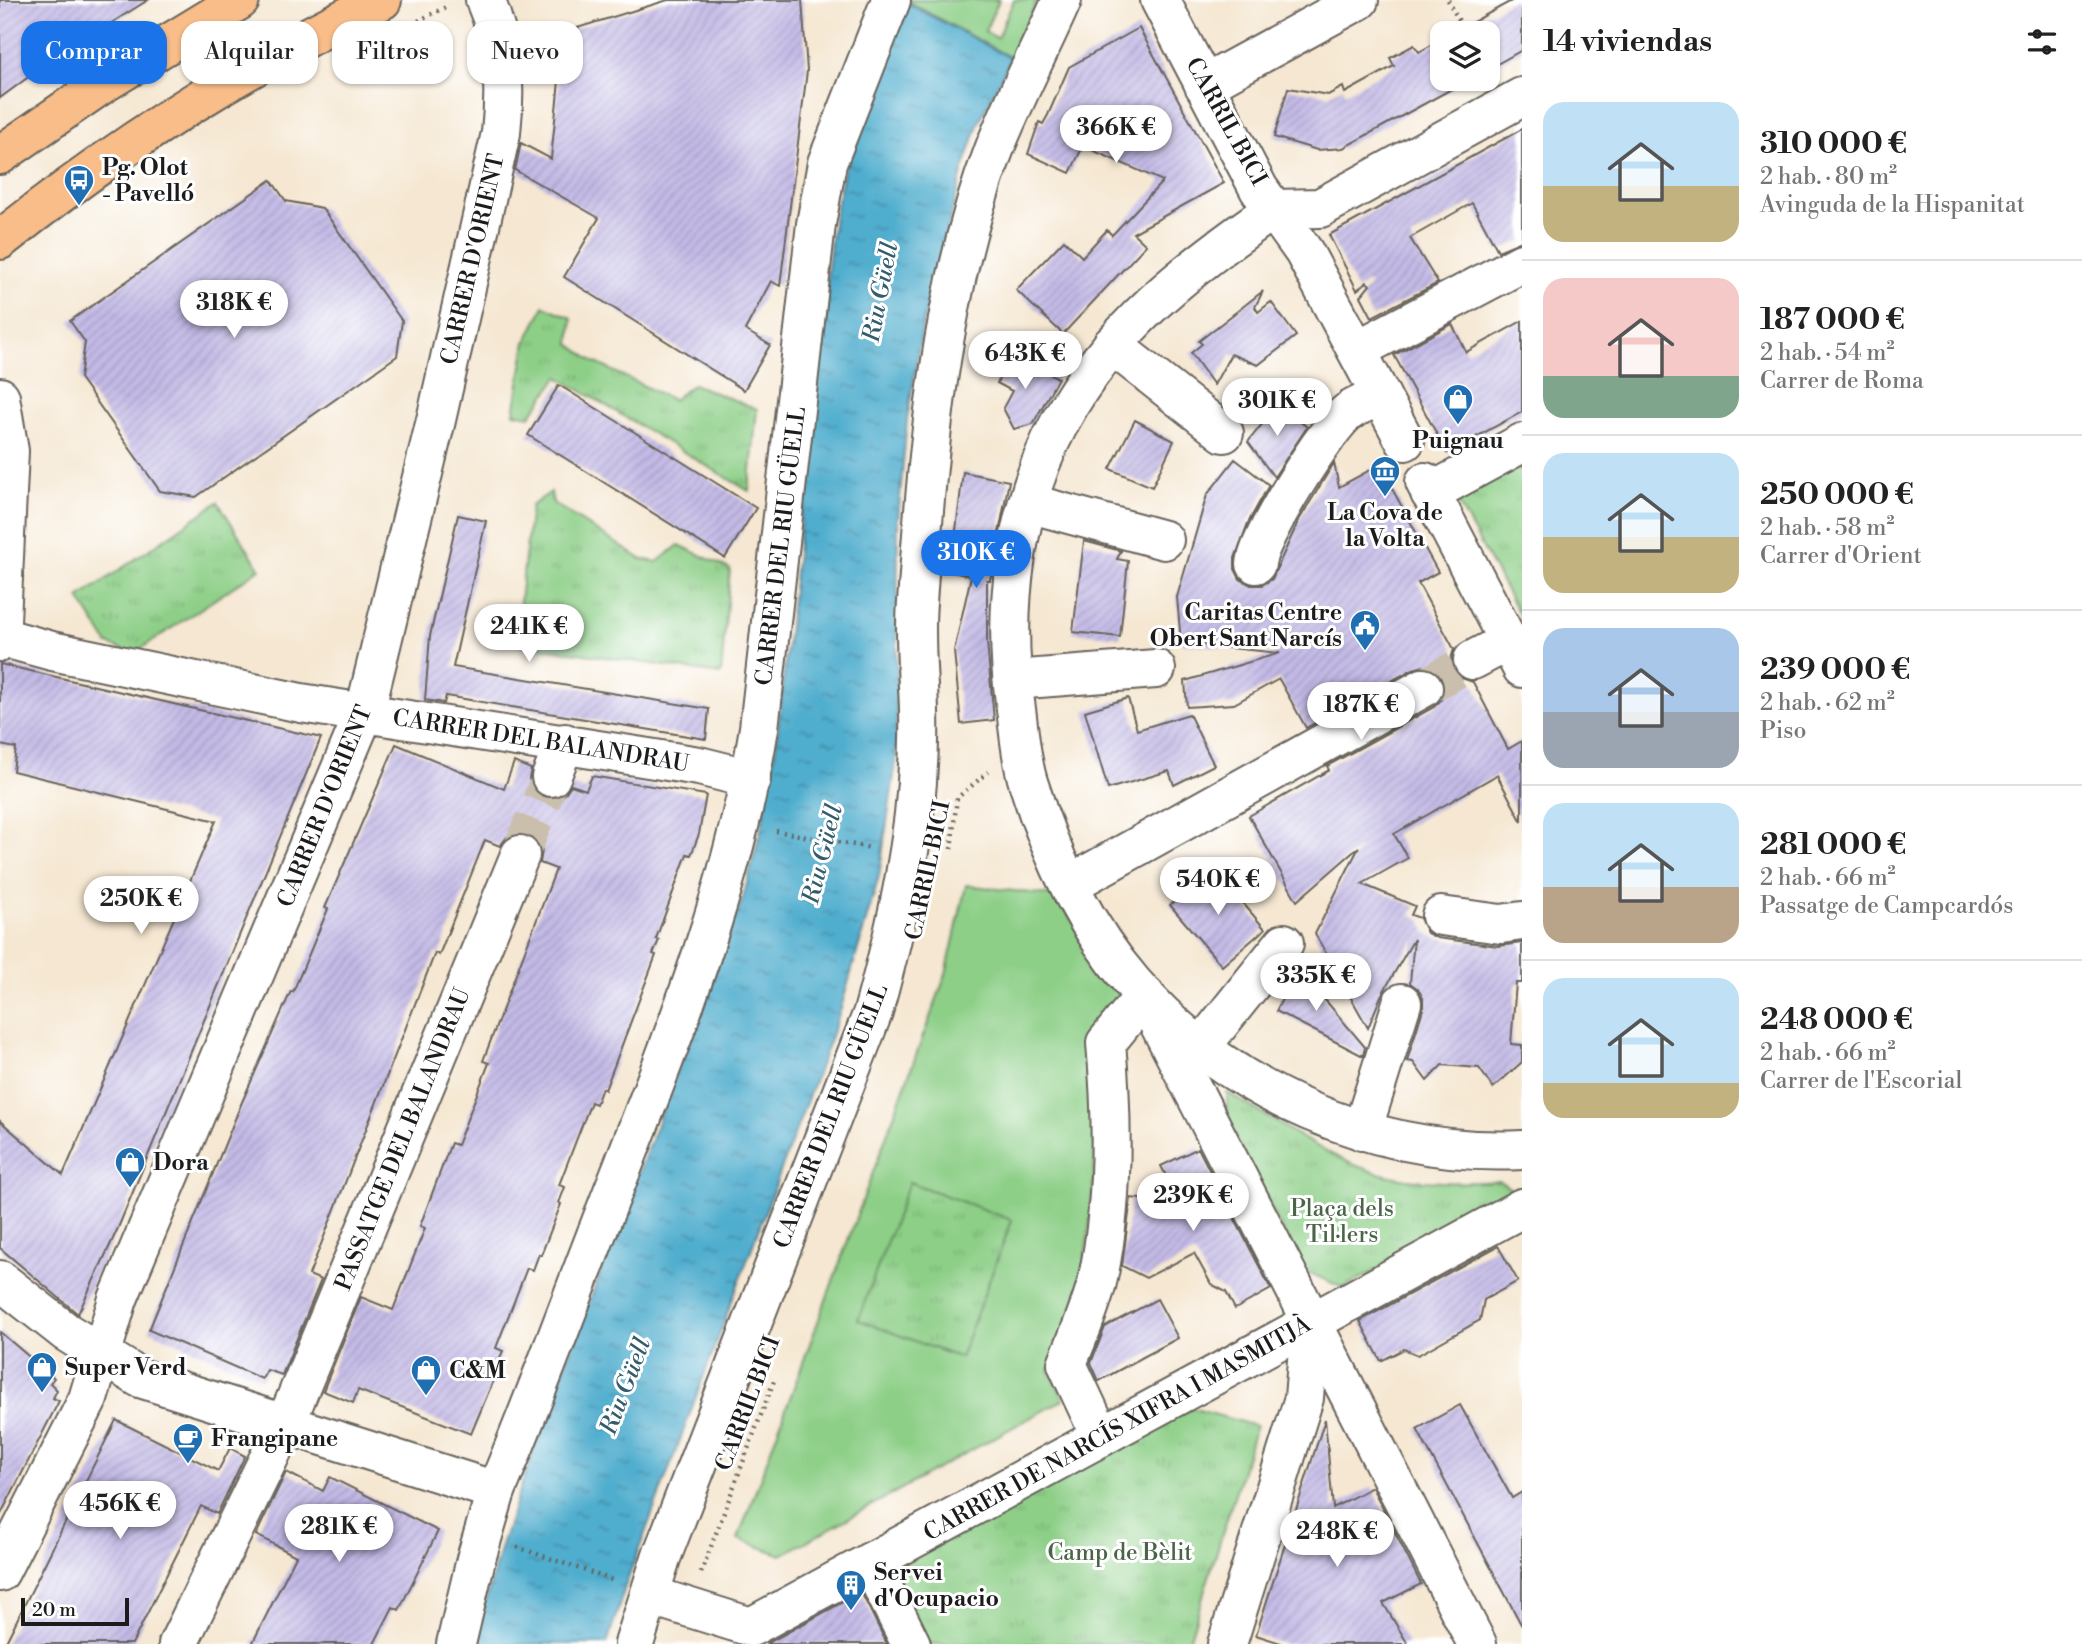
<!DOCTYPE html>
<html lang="es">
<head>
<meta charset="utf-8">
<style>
	body { margin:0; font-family:"Libre Bodoni",serif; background:#f6f6f6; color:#222; height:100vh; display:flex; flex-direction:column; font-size:26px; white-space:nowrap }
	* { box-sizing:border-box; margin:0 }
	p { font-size:23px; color:#767676 }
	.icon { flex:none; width:38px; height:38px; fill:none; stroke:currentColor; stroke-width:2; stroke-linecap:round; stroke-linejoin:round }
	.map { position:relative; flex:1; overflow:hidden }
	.panel { display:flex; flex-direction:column; background:#fff; width:560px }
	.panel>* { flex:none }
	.top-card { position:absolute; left:21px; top:21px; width:665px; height:63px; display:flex; gap:14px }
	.fabs { position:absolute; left:1430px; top:21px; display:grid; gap:14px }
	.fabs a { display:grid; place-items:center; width:70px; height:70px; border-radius:14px; background:#fff; box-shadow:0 2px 5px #0004; font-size:35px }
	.scale { position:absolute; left:21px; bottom:18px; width:108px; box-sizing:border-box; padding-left:7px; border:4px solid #1c1c1c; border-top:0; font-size:19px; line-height:24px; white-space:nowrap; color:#1c1c1c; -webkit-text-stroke:5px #fff; paint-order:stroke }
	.price { position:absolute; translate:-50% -60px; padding:0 16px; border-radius:24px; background:#fff; color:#222; font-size:23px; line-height:46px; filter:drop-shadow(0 2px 4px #0008) }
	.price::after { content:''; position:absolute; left:50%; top:42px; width:21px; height:16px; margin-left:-10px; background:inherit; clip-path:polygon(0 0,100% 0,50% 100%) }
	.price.active { background:#1a73e8; color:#fff }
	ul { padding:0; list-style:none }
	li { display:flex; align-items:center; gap:21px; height:175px; padding:0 21px }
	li+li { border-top:2px solid #e0e0e0 }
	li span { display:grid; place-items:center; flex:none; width:196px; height:140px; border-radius:21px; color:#555 }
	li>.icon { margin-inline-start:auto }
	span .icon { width:84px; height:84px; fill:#fffc; stroke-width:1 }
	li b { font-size:30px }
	h2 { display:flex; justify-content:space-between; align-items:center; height:84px; padding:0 21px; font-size:30px }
	.chip { padding:0 24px; border-radius:21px; background:#fff; box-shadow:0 2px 5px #0004; font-size:24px; line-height:63px }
	.chip.active { background:#1a73e8; color:#fff }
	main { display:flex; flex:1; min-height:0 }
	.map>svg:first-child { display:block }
</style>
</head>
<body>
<main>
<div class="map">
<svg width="1522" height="1644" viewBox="0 0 1522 1644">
	<defs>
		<pattern id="park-tufts" width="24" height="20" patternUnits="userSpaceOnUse" patternTransform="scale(1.75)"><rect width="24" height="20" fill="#8dcf87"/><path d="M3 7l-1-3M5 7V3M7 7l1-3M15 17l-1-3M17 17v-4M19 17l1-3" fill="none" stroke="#79b174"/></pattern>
		<pattern id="water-ripples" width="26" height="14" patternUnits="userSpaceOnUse" patternTransform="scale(1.75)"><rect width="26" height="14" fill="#50adce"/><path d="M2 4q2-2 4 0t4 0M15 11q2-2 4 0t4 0" fill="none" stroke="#428ca6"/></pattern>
		<pattern id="building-hatch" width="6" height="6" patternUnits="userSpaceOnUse" patternTransform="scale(1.75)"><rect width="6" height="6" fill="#c3bae6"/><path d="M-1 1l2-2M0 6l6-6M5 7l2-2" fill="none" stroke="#a79fc5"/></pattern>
	</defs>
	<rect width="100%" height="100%" fill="#fff"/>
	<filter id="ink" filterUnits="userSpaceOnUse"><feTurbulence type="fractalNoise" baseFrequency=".0143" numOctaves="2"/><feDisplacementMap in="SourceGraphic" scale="14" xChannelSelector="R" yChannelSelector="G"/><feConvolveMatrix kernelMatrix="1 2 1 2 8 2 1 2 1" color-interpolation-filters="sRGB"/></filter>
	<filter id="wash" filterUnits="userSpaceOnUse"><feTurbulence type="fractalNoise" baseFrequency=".00686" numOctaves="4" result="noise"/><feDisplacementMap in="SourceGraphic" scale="28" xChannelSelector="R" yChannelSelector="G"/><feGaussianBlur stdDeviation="1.57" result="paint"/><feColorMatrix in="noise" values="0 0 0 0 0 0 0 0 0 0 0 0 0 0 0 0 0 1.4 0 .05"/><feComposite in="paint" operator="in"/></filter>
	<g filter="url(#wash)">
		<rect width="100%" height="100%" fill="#f5e7d1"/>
		<g fill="#8dcf87" stroke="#547652" stroke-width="2">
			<polygon points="905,0 999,0 985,31 997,38 1014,0 1037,0 1011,58"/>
			<path d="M 966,885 L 1055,896 L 1122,991 L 1088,1043 C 1100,1120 1096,1203 1081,1279 C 1074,1310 1061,1340 1049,1370 L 1064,1399 L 782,1555 L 738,1539 L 946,974 Z"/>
		</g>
		<g fill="url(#park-tufts)" stroke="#547652" stroke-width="2">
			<polygon points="544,306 572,318 570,344 594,362 673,400 693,384 757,409 749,491 558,377 530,416 514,413 526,342"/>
			<polygon points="1522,464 1522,620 1456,499"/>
			<polygon points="551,492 553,503 641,559 657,562 679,545 730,569 721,674 515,644 531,506"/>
			<polygon points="218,502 260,569 133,654 108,644 79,598"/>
			<path d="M 1227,1093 C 1274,1118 1317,1152 1368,1170 C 1406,1183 1460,1184 1500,1181 L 1519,1195 L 1343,1288 L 1303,1270 L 1227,1122 Z"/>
			<polygon points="909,1182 1012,1220 960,1358 858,1320"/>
			<polygon points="1191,1408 1256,1426 1188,1644 923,1644 886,1572"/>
		</g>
		<polygon fill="url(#water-ripples)" stroke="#366475" stroke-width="2" points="905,2 1011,58 979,122 963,170 924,318 907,420 898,520 896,762 879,876 839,1015 626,1584 607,1644 474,1644 502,1542 542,1426 743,898 761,829 776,746 833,222 845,166"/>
		<g id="blocks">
			<g fill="url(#building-hatch)">
				<polygon points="0,0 148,0 46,64 0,98"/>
				<polygon points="668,0 802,0 807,71 780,286 771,281 745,330 770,345 744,390 564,277 599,218 515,170 521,143 551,159 564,32"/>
				<polygon points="1513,0 1522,0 1522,50 1488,69 1488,33 1453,33"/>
				<polygon points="1139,28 1224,183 1133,233 1146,245 1063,334 1016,290 1064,240 1082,257 1107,230 1112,235 1163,181 1083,146 1070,173 1028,154 1039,122 1043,124 1048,115 1069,67"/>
				<polygon points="1442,39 1442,79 1470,79 1343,148 1317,150 1274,137 1288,88 1328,95 1343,87 1345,93 1394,66 1390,58 1414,45 1419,52"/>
				<polygon points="1522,129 1522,241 1498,251 1472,203 1410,238 1438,283 1372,317 1361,296 1370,285 1367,282 1357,290 1329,235"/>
				<polygon points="271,180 286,201 322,208 402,321 397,356 196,497 160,491 80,378 85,342 70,321"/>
				<polygon points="1263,291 1255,307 1258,312 1271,302 1296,336 1258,365 1231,354 1214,385 1191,353 1202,344 1199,341"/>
				<polygon points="1522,321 1522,412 1447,453 1394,355 1452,324 1466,352"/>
				<polygon points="1012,353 1058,378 1033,424 1014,429 1003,408 1012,391 997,383"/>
				<polygon points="559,385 756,508 725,558 528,435"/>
				<polygon points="1278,404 1307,427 1274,477 1248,442"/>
				<polygon points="1135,420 1174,441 1152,487 1110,469"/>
				<polygon points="1235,459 1269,485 1248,523 1235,558 1235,569 1240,579 1251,585 1262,585 1272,579 1299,520 1334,463 1339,487 1379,465 1438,572 1418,583 1454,649 1451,659 1453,670 1461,678 1473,682 1508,749 1522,741 1522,822 1497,775 1394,834 1408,858 1362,884 1415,906 1411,915 1420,918 1427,933 1437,938 1498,946 1522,943 1522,983 1516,983 1511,1044 1522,1045 1522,1062 1493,1088 1479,1068 1442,1065 1427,1081 1413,1062 1407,1061 1423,1009 1423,998 1418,989 1410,983 1414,939 1381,996 1368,1028 1315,934 1359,847 1297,901 1249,816 1329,770 1327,766 1434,707 1441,700 1445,689 1442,677 1435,670 1424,666 1413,669 1306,728 1279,679 1234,704 1187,707 1185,681 1280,653 1181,643 1177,597 1207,495"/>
				<polygon points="963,472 1009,481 990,580 987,580 987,642 994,720 961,724 954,651 971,576 951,572"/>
				<polygon points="458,515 486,521 453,667 709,709 706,739 446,696 444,703 425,700 430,636"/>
				<polygon points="1084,541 1121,551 1117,559 1128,561 1120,637 1073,632"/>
				<polygon points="0,664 321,738 118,1228 78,1314 0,1248 0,1121 63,1175 216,821 13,771 16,748 0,745"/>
				<polygon points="1128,698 1137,730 1189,714 1214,765 1174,785 1169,771 1108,789 1085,711"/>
				<polygon points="396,744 504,789 514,762 531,769 529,779 533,790 543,797 555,799 564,795 571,785 586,790 592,776 706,795 699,834 691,855 687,854 656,939 659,940 653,954 656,955 605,1090 602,1088 596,1104 591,1102 559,1185 565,1187 559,1203 561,1204 541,1255 539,1254 533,1270 527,1268 496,1348 503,1351 496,1367 499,1367 471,1434 358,1390 353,1403 323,1391 361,1297 393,1310 425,1228 420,1226 451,1143 457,1145 489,1063 483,1061 556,869 540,863 542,851 538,842 528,835 516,833 507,837 500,846 485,840 439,955 435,953 309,1275 321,1280 282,1375 267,1370 262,1379 149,1330 242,1102 291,991 293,992 328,909 325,908"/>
				<polygon points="1213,868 1265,929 1222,966 1170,905"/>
				<polygon points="1298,968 1365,1047 1363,1056 1276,1011"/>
				<polygon points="1198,1148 1271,1289 1235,1309 1226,1292 1211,1284 1194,1253 1146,1278 1122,1266 1131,1198 1180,1203 1161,1166"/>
				<polygon points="1498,1246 1518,1281 1484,1300 1480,1320 1418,1355 1404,1349 1381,1361 1360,1321"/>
				<polygon points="1157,1299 1178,1338 1099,1381 1091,1363 1105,1327"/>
				<polygon points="0,1332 54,1378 50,1383 57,1390 53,1398 59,1401 0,1516"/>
				<polygon points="1460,1405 1512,1498 1522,1492 1522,1626 1417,1429"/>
				<polygon points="1325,1419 1333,1508 1372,1487 1421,1584 1383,1603 1408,1644 1284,1644 1256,1635"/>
				<polygon points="116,1420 218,1471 230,1448 245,1456 217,1514 201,1506 132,1644 5,1644"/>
				<polygon points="286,1472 323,1491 330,1477 438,1531 399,1610 393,1607 374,1644 252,1644 296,1556 256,1535"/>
				<polygon points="861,1592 887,1644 766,1644"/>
			</g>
		</g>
	</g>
	<g filter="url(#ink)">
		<use href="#blocks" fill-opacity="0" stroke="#68635b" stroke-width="2"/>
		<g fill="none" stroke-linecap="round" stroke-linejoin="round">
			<g stroke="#cabead" stroke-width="38" stroke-dasharray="38 19" stroke-linecap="butt">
				<polyline points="1423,688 1473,660"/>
				<polyline points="520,855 551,777"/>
			</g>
			<g stroke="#68635b" stroke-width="42">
				<g id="minor">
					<polyline points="1160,0 1259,189 1304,252 1405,441"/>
					<polyline points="1204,85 1359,0"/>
					<path d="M 1274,209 C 1189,268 1110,328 1061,420 C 1015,505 1002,607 1015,702 C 1019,728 1020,756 1028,782 C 1050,853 1084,926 1133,983 C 1229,1094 1376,1157 1522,1150"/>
					<polyline points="1274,209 1320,208 1522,97"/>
					<polyline points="1112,345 1224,433"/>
					<polyline points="1357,350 1522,263"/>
					<polyline points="0,397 9,451 0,642"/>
					<polyline points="1425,482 1522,668"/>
					<polyline points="1430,493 1522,443"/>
					<polyline points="1028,503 1164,540"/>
					<path d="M 1256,564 C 1258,538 1326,429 1348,412 C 1357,405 1371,401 1381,396"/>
					<polyline points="1,637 52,651 301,703 699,766 751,779"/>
					<polyline points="1473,660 1507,642"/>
					<polyline points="1013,680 1156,669"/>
					<polyline points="551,777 565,743"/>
					<polyline points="1070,884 1423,688"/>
					<polyline points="1441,916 1501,924 1522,921"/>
					<polyline points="1155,1016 1477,1644"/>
					<polyline points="1201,1047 1284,943"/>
					<polyline points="1362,1131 1402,1003"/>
					<polyline points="0,1280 66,1332 140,1378 496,1491"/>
					<path d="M 1101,1437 L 1067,1364 C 1078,1336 1091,1308 1098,1278 C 1114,1201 1113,1120 1106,1043 L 1145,995"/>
					<polyline points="870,1562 911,1644"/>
					<path d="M 0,1572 L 88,1399 L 118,1299 L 365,711 L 436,420 L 501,133 C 506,87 504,43 485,0"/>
					<polyline points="668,1601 751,1627 1522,1208"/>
					<polyline points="178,1644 285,1425 520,855"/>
					<path d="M 456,1644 L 476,1559 L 496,1491 C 541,1384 580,1274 623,1166 C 679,1023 735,880 759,728 L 816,224 L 827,163 L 891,0"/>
					<path d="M 634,1644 L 661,1558 L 873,1012 C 898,922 917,834 919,741 C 921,695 913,649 917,603 C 927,454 940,291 994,150 C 1014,99 1040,50 1062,0"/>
					<polyline points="1227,1644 1304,1398 1310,1323"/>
				</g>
			</g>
			<g stroke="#68635b" stroke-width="42">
				<g id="major">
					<polyline points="0,155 104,83 240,0"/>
					<path d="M 0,240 C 119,145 244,65 382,0"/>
				</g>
			</g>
			<g stroke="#68635b" stroke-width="4.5" stroke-dasharray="2 5" stroke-linecap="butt">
				<polyline points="1448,0 1460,23"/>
				<polyline points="412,24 448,6"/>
				<polyline points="776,831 871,848"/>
				<polyline points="951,849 957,798 988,772"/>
				<polyline points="517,1547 615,1581"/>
				<polyline points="701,1573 775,1378"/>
			</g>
			<use href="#minor" stroke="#fff" stroke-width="38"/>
			<use href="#major" stroke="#f8bd89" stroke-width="38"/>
		</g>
	</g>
	<defs>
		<g id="bus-pin" transform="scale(1.575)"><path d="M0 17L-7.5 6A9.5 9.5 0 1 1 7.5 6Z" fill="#1f6fb2" stroke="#fff"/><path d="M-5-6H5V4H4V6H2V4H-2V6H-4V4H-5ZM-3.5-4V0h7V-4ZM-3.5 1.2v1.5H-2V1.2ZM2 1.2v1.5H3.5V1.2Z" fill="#fff"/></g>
		<g id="shop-pin" transform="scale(1.575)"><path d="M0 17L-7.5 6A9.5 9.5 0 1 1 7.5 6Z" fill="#1f6fb2" stroke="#fff"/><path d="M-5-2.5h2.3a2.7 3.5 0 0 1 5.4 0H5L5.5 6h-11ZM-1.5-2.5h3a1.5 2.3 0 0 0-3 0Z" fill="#fff"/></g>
		<g id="museum-pin" transform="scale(1.575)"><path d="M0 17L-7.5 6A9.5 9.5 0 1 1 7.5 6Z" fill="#1f6fb2" stroke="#fff"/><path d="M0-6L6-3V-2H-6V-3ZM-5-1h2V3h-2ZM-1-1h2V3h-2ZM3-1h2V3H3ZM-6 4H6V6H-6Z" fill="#fff"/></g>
		<g id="civic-pin" transform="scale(1.575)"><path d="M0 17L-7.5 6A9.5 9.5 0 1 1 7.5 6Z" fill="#1f6fb2" stroke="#fff"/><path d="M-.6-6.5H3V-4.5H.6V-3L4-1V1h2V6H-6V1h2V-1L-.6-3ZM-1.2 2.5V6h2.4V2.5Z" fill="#fff"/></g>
		<g id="cafe-pin" transform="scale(1.575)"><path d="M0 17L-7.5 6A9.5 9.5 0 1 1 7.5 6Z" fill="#1f6fb2" stroke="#fff"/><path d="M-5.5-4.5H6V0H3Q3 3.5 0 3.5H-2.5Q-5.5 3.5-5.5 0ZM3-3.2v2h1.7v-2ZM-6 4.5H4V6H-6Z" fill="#fff"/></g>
		<g id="building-pin" transform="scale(1.575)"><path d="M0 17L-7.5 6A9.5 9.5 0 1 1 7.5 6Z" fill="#1f6fb2" stroke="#fff"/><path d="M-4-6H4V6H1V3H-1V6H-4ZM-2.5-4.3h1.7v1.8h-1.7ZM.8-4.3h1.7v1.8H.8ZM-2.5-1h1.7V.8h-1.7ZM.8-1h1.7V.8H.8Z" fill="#fff"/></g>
	</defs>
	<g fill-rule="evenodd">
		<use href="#bus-pin" x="79" y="180"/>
		<use href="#shop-pin" x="1458" y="399"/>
		<use href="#museum-pin" x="1385" y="471"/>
		<use href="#civic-pin" x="1365" y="625"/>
		<use href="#shop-pin" x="130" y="1162"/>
		<use href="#shop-pin" x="42" y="1367"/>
		<use href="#shop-pin" x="426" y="1370"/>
		<use href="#cafe-pin" x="188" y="1438"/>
		<use href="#building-pin" x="851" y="1585"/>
	</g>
	<g text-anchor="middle" stroke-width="6" stroke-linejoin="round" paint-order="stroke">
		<g font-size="23" fill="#1c1c1c" stroke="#fff">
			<text transform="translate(1227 121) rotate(61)" y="8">CARRIL BICI</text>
			<text transform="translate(472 259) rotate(-77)" y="8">CARRER D'ORIENT</text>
			<text transform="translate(780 546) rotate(-83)" y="8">CARRER DEL RIU GÜELL</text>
			<text transform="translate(541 740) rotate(9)" y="8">CARRER DEL BALANDRAU</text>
			<text transform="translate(324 806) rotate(-68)" y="8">CARRER D'ORIENT</text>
			<text transform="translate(927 870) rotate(-78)" y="8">CARRIL BICI</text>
			<text transform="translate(830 1116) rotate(-69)" y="8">CARRER DEL RIU GÜELL</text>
			<text transform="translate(402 1139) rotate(-68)" y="8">PASSATGE DEL BALANDRAU</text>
			<text transform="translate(747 1403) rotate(-69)" y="8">CARRIL BICI</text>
			<text transform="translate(1117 1428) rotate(-29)" y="8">CARRER DE NARCÍS XIFRA I MASMITJÀ</text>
		</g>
		<g font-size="23" font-weight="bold" fill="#1c1c1c" stroke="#fff" text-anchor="start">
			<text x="102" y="175">Pg. Olot<tspan x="102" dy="26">- Pavelló</tspan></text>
			<text x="1458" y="448" text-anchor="middle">Puignau</text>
			<text x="1385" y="520" text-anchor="middle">La Cova de<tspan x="1385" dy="26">la Volta</tspan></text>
			<text x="1342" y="620" text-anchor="end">Caritas Centre<tspan x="1342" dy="26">Obert Sant Narcís</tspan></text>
			<text x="153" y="1170">Dora</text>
			<text x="65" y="1375">Super Verd</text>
			<text x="449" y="1378">C&amp;M</text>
			<text x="211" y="1446">Frangipane</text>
			<text x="874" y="1580">Servei<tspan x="874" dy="26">d'Ocupacio</tspan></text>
		</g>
		<g font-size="23" fill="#496447" stroke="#fff">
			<text x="1342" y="1216">Plaça dels<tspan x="1342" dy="26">Til·lers</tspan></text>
			<text x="1120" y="1560">Camp de Bèlit</text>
		</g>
		<g font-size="24" font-style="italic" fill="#335d6c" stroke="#fff">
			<text transform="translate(880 292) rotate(-79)" y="8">Riu Güell</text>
			<text transform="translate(822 854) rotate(-76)" y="8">Riu Güell</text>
			<text transform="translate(625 1386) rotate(-69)" y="8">Riu Güell</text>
		</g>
	</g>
</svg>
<div class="fabs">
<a><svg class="icon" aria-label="layers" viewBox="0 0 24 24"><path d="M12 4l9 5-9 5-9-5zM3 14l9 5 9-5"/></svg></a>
</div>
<div class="scale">20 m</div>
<b class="price" style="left:1116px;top:165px">366K €</b>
<b class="price" style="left:234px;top:340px">318K €</b>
<b class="price" style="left:1025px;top:391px">643K €</b>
<b class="price" style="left:1277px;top:438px">301K €</b>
<b class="price active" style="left:976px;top:590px">310K €</b>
<b class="price" style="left:529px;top:664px">241K €</b>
<b class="price" style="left:1361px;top:742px">187K €</b>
<b class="price" style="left:1218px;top:917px">540K €</b>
<b class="price" style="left:141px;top:936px">250K €</b>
<b class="price" style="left:1316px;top:1013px">335K €</b>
<b class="price" style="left:1193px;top:1233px">239K €</b>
<b class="price" style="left:120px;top:1541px">456K €</b>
<b class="price" style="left:339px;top:1564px">281K €</b>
<b class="price" style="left:1337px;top:1569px">248K €</b>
<div class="top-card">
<a class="chip active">Comprar</a>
<a class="chip">Alquilar</a>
<a class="chip">Filtros</a>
<a class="chip">Nuevo</a>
</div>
</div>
<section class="panel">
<h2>14 viviendas<svg class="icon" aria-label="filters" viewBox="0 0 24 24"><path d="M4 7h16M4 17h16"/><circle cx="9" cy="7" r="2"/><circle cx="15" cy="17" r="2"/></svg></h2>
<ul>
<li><span style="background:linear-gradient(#bfe0f5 60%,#c2b280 0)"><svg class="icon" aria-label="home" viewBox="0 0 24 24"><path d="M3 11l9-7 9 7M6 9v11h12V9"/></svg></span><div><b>310 000 €</b><p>2 hab. · 80 m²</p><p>Avinguda de la Hispanitat</p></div></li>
<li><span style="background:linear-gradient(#f6c9c9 70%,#7fa58c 0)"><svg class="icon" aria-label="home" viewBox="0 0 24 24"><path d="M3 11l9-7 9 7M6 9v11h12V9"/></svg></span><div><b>187 000 €</b><p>2 hab. · 54 m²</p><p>Carrer de Roma</p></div></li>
<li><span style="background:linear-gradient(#bfe0f5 60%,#c2b280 0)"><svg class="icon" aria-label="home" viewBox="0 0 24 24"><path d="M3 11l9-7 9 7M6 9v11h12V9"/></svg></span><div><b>250 000 €</b><p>2 hab. · 58 m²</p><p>Carrer d'Orient</p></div></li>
<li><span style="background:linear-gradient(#a9c7e8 60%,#9aa5b1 0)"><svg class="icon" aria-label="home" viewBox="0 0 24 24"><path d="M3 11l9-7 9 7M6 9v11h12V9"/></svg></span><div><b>239 000 €</b><p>2 hab. · 62 m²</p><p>Piso</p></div></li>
<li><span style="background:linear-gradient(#bfe0f5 60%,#b9a48a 0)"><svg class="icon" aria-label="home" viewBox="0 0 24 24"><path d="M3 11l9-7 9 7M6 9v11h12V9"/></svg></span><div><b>281 000 €</b><p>2 hab. · 66 m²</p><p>Passatge de Campcardós</p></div></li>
<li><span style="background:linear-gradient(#bfe0f5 75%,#c2b280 0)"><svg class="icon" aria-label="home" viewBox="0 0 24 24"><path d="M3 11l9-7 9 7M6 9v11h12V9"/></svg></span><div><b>248 000 €</b><p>2 hab. · 66 m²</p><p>Carrer de l'Escorial</p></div></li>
</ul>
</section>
</main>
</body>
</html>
